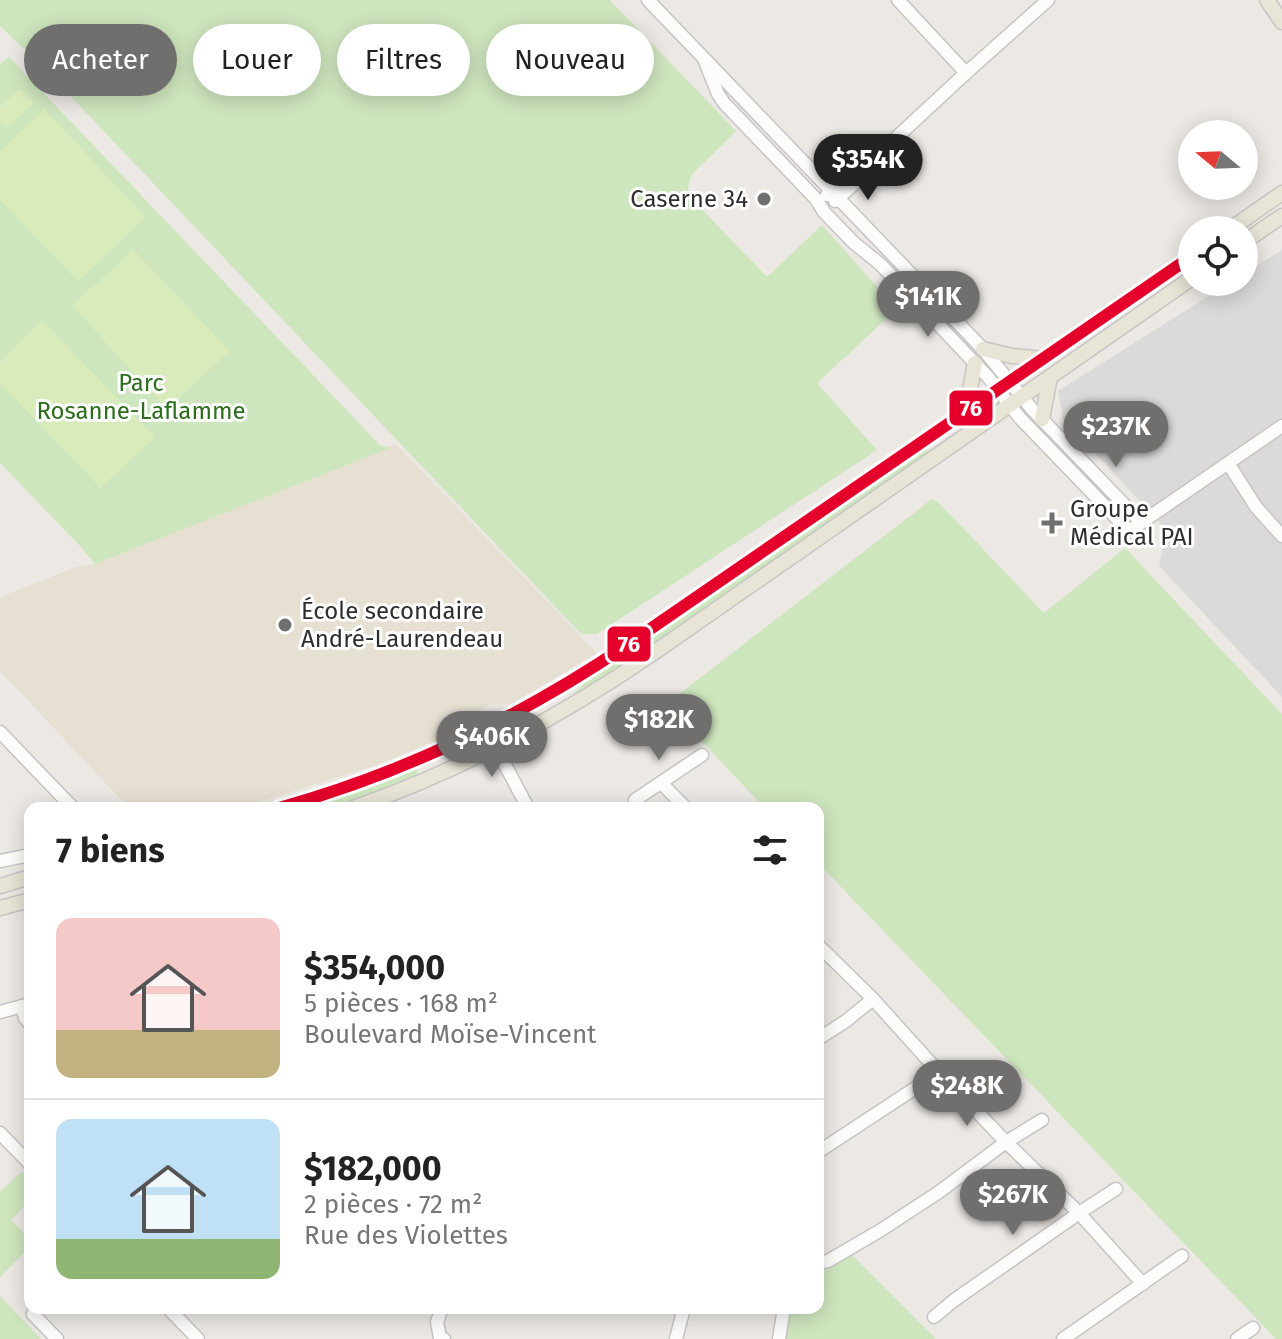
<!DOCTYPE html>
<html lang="fr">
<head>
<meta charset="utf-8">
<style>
	body { margin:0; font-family:"Fira Sans",sans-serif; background:#f6f6f6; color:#222; height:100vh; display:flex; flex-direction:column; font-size:30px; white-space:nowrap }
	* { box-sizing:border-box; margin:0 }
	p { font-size:26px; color:#767676 }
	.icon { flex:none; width:44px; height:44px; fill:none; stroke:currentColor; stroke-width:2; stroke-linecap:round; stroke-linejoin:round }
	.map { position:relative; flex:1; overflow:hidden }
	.details { position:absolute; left:24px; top:802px; width:800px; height:512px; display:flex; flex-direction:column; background:#fff; border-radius:16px; box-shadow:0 4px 20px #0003 }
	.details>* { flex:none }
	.hud { position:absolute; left:24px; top:24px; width:800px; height:72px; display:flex; gap:16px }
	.needle { width:52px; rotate:289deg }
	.buttons { position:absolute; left:1178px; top:120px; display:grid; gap:16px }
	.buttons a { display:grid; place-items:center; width:80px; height:80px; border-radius:50%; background:#fff; box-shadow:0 4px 20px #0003; font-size:40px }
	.price { position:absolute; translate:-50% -68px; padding:0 18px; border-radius:28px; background:#706f6e; color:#fff; font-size:26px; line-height:52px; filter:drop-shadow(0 2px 4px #0008) }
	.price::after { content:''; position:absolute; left:50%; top:48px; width:24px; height:18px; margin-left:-12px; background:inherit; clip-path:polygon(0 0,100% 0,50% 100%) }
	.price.current { background:#222; color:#fff }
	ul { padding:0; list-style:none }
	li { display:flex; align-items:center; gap:24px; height:200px; padding:0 32px }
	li+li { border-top:2px solid #e0e0e0 }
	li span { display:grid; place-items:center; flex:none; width:224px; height:160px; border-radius:16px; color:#555 }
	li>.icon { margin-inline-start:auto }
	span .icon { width:96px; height:96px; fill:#fffc; stroke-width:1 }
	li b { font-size:34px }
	h2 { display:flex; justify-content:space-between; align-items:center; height:96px; padding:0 32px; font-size:34px }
	.pill { padding:0 28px; border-radius:36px; background:#fff; box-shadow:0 4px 20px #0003; font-size:28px; line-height:72px }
	.pill.current { background:#706f6e; color:#fff }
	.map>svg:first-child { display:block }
</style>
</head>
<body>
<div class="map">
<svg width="1282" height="1339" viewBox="0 0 1282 1339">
	<rect width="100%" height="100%" fill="#ece8e4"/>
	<polygon fill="#dcd9db" points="1282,250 1282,697 1159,566 1166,529 1063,419 1058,391 1231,282 1244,282 1244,274"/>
	<polygon fill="#e6e0d3" points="396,444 597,653 513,703 490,705 459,720 454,733 374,766 239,808 129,808 0,671 0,597 76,567 95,564"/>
	<g fill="#cee6be">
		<polygon points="0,0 610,0 736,131 691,175 688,189 694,201 766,276 768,276 822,225 897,309 817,383 877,450 597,634 581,634 41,65 0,26"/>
		<polygon points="9,57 380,445 390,448 95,564 81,547 0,463 0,64"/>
		<polygon points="941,436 942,437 917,461 626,663 576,696 574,693 589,679"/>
		<polygon points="932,499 939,503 1044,613 1125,548 1282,714 1282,1339 1276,1339 818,863 818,808 765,808 666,704"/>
		<path d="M 417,769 L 418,773 C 397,787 358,801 333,807 C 324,809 315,808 307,808 L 354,793 Z"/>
		<polygon points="22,1171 30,1179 30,1200 11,1220 30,1239 30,1247 0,1277 0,1192"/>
		<polygon points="847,1250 936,1339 779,1339 784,1308 818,1308 818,1263"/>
		<polygon points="0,1296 41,1339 0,1339"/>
	</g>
	<g fill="#d9eabb">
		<polygon points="20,88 34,103 7,128 0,121 0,107"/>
		<polygon points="44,109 146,217 78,282 0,200 0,152"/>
		<polygon points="133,249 230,351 167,409 72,306"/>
		<polygon points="42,320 155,437 100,488 0,383 0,363"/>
	</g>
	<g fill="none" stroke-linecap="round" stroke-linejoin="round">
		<g stroke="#c5c4c5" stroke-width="15">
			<g id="minor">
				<polyline points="648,0 983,349 1031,408 1141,522"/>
				<polyline points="704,59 718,94 724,103 816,199 824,212 854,243 880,264 919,304 988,377 1020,418 1129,531 1282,426"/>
				<polyline points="966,73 1048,0"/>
				<polyline points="827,195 866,159 883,147"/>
				<polyline points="835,201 873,167 898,136 966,73 898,0"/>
				<polyline points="1228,463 1256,507 1282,536"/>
				<polyline points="486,729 528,808"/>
				<polyline points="0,732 73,808"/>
				<polyline points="661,783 686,808"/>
				<polyline points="635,800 702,755"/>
				<polyline points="0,861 30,855"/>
				<polyline points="818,945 873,999 936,1069 1006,1142 1079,1213 1143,1284"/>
				<polyline points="22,1006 25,1018 30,1024"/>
				<polyline points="0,1012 30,1004"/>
				<polyline points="818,1039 846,1021 873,999"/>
				<polyline points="0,1133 30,1164"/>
				<polyline points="818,1152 923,1083 936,1069"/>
				<polyline points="818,1263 828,1261 881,1230 939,1192 1006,1142 1042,1120"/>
				<polyline points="36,1308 33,1314 57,1339"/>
				<polyline points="168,1308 198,1339"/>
				<polyline points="442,1308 437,1322 440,1338 444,1339"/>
				<polyline points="934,1317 953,1301 1079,1213 1116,1189"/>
				<polyline points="676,1339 684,1308"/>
				<polyline points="779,1339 784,1308"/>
				<polyline points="1063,1339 1182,1256"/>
				<polyline points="1237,1339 1253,1328"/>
			</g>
		</g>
		<g stroke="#c6c5c4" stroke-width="17">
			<g id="major">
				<polyline points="1267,0 1282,22"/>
				<polyline points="1229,230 1282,193"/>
				<polyline points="1244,242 1282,216"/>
				<polyline points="983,349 1012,356 1043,359"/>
				<polyline points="961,414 970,389 975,363"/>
				<polyline points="1042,419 1050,377"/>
				<path d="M 279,808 C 404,773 519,718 627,645 L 1192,256"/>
				<path d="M 353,808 C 460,771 558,718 652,654 L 1192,278"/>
				<polyline points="0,886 30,877"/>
				<polyline points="0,908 30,900"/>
			</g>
		</g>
		<use href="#minor" stroke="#fcfcfb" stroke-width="12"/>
		<use href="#major" stroke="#e8e4d6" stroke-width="14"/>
		<g stroke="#fff" stroke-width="18">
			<path id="bus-1" d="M 279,808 C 404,773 519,718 627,645 L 1192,256"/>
		</g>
		<use href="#bus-1" stroke="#e4002b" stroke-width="12"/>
	</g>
	<g fill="#706f6e" stroke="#fff" stroke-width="3">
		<circle cx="764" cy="199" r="8"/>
		<path d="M1048 511h8v8h8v8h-8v8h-8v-8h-8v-8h8z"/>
		<circle cx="285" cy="625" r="8"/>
	</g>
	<g text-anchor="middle" stroke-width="6" stroke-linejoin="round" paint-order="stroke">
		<g font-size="24" fill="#2e2e2e" stroke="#fff" text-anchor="start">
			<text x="748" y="207" text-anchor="end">Caserne 34</text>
			<text x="1070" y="517">Groupe<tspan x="1070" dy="28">Médical PAI</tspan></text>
			<text x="301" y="619">École secondaire<tspan x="301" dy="28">André-Laurendeau</tspan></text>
		</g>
		<g font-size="24" fill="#2c6e1b" stroke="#fff">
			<text x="141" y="391">Parc<tspan x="141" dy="28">Rosanne-Laflamme</tspan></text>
		</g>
	</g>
	<g stroke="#fff" stroke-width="3">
		<rect x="948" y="389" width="46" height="38" rx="8" fill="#e4002b"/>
		<rect x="606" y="625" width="46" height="38" rx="8" fill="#e4002b"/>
	</g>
	<g font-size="22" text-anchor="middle" font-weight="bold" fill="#fff">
		<text x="971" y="416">76</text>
		<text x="629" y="652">76</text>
	</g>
</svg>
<div class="buttons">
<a><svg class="needle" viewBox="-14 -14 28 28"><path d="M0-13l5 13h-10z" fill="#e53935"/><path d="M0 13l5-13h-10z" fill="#767676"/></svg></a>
<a><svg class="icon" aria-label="locate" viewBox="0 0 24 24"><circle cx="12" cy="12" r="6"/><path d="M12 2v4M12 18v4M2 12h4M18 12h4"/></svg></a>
</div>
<b class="price current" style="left:868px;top:202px">$354K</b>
<b class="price" style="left:928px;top:339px">$141K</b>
<b class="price" style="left:1116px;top:469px">$237K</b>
<b class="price" style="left:659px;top:762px">$182K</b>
<b class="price" style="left:492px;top:779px">$406K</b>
<b class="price" style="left:967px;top:1128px">$248K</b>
<b class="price" style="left:1013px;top:1237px">$267K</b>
<div class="hud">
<a class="pill current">Acheter</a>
<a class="pill">Louer</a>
<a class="pill">Filtres</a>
<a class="pill">Nouveau</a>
</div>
<section class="details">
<h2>7 biens<svg class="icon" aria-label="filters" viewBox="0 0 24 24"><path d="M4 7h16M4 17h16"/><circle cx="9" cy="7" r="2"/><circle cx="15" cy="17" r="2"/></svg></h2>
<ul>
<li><span style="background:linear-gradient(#f6c9c9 70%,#c2b280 0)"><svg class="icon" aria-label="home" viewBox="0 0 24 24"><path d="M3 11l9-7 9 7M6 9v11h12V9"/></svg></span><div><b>$354,000</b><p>5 pièces · 168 m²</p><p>Boulevard Moïse-Vincent</p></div></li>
<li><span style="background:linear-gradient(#bfe0f5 75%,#8fb573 0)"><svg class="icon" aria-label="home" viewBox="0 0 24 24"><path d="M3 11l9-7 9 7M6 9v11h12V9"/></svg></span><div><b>$182,000</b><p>2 pièces · 72 m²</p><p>Rue des Violettes</p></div></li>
</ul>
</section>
</div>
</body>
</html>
